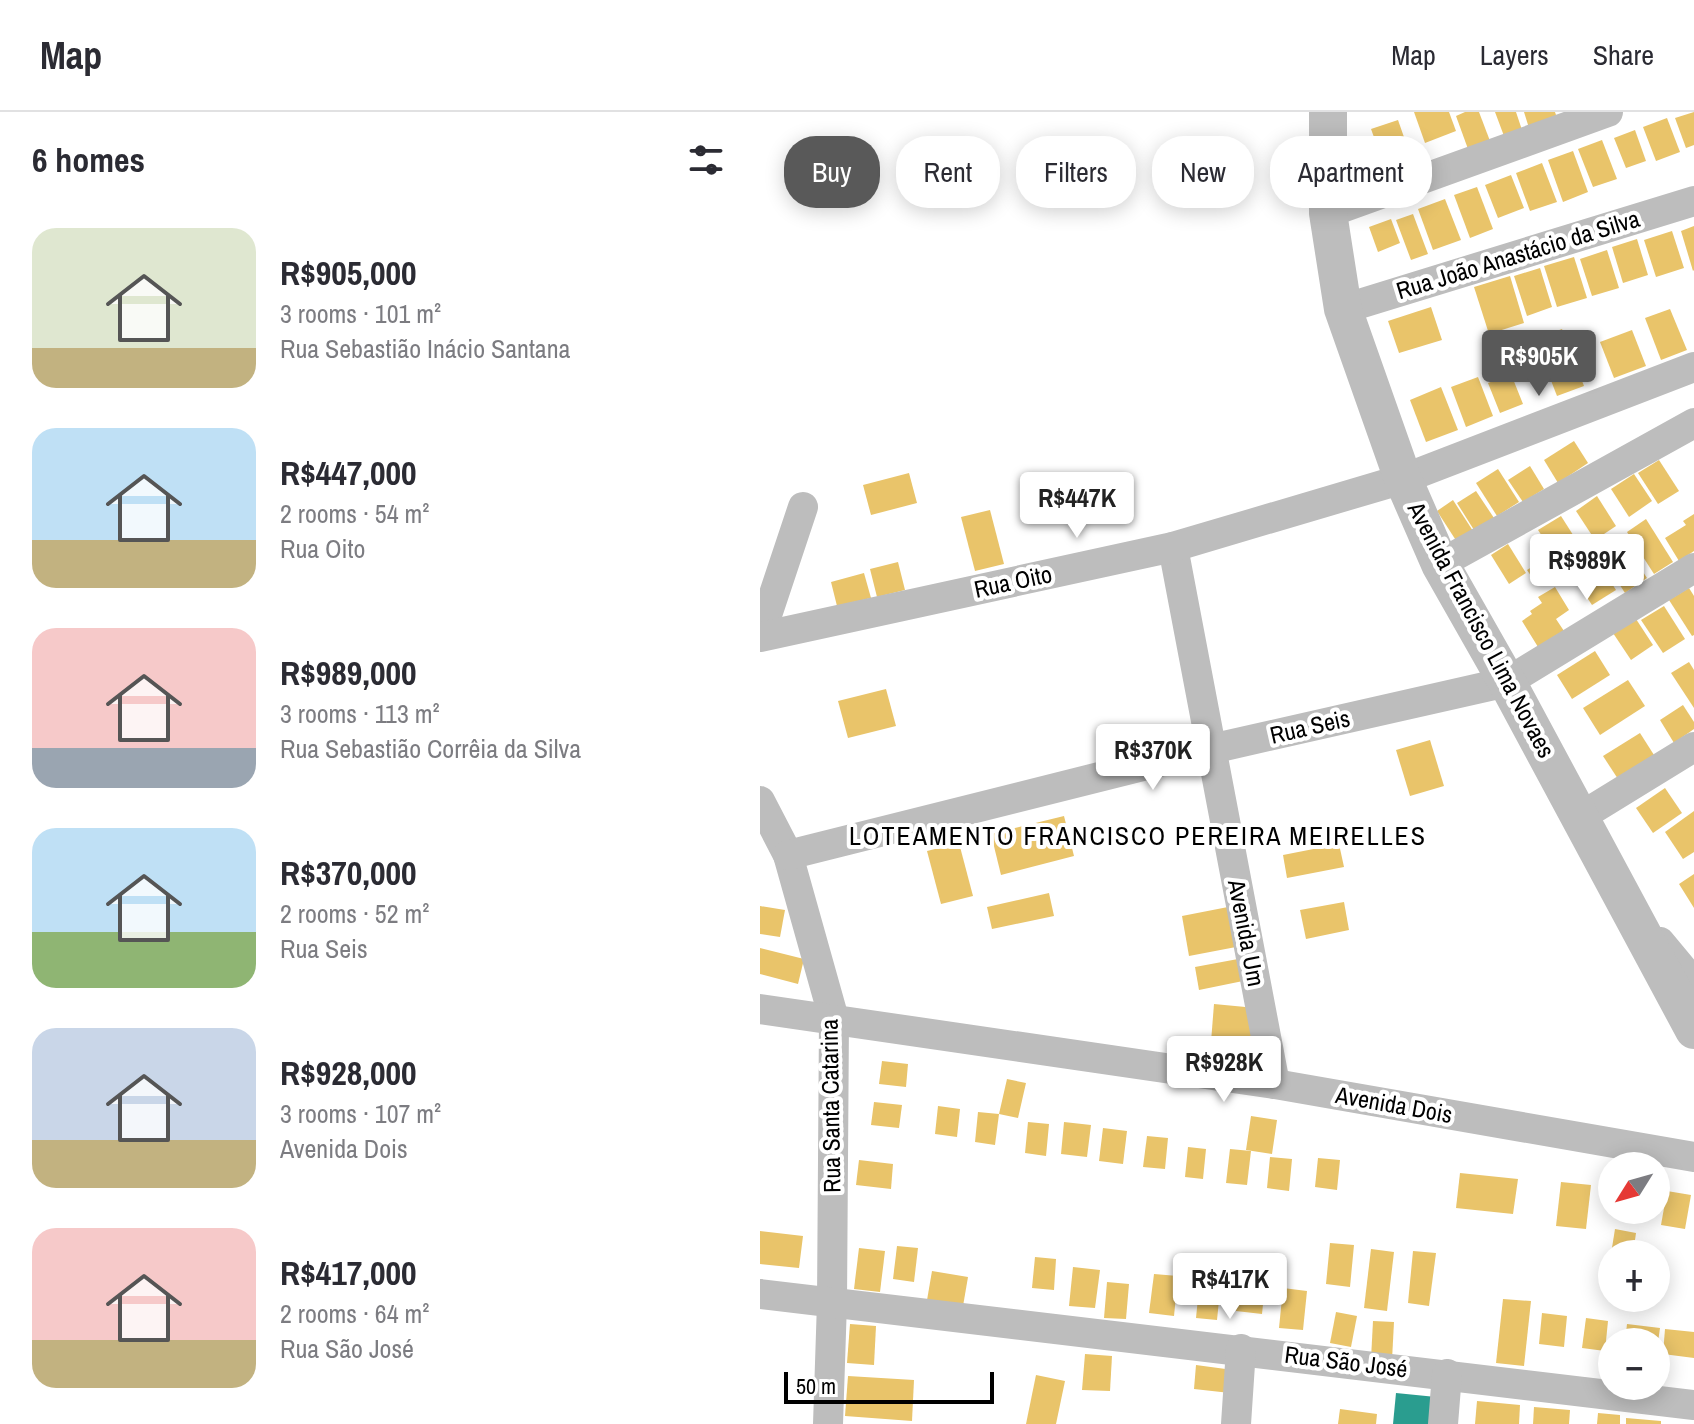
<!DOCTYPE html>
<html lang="en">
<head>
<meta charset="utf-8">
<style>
	body { margin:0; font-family:"Archivo Narrow",sans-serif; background:#f7f7f7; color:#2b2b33; height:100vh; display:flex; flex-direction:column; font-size:30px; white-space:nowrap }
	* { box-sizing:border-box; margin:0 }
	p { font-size:26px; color:#7c7c81 }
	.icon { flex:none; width:44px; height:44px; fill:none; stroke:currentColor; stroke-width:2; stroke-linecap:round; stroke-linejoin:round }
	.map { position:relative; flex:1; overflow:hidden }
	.side { display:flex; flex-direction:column; background:#fff; width:760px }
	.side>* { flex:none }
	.top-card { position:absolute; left:24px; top:24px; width:760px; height:72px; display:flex; gap:16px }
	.needle { width:52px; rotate:233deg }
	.tools { position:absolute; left:838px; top:1040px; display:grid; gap:16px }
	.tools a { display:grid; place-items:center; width:72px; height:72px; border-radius:50%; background:#fff; box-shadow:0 4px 20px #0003; font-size:40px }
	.scale { position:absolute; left:24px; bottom:20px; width:210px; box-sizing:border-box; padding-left:8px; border:4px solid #000; border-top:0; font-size:22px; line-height:28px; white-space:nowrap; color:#000; -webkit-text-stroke:6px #fff; paint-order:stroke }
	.price { position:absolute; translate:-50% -68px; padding:0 18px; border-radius:8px; background:#fff; color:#222; font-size:26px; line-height:52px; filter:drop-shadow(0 2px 4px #0008) }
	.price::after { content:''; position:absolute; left:50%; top:48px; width:24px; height:18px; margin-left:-12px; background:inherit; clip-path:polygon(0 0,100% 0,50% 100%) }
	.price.active { background:#595959; color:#fff }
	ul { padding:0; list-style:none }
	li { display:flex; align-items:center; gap:24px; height:200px; padding:0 32px }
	li span { display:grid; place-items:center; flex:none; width:224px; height:160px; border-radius:24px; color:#555 }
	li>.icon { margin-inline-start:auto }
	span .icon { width:96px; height:96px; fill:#fffc; stroke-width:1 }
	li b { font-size:34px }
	h2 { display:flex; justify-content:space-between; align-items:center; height:96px; padding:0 32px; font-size:34px }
	.tag { padding:0 28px; border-radius:32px; background:#fff; box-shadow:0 4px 20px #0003; font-size:28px; line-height:72px }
	.tag.active { background:#595959; color:#fff }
	header { display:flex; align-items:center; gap:48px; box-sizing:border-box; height:112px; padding:0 40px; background:#fff; border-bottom:2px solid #e1e1e2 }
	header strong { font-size:38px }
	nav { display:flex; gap:44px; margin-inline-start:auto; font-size:28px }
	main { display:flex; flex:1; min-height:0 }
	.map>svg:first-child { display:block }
</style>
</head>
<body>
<header>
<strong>Map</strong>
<nav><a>Map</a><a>Layers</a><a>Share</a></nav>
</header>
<main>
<section class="side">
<h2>6 homes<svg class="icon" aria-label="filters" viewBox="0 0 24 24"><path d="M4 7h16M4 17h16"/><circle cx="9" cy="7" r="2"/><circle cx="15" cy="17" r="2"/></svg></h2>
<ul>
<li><span style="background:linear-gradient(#dfe7d0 75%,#c2b280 0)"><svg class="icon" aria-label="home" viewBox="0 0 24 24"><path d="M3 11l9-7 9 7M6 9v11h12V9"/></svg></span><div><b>R$905,000</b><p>3 rooms · 101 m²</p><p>Rua Sebastião Inácio Santana</p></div></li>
<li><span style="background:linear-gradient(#bfe0f5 70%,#c2b280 0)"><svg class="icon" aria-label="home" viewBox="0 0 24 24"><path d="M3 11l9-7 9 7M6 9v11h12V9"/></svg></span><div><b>R$447,000</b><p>2 rooms · 54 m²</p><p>Rua Oito</p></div></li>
<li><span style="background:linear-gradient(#f6c9c9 75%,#9aa5b1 0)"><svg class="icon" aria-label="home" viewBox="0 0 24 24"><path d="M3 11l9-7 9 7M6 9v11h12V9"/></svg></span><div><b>R$989,000</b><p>3 rooms · 113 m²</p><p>Rua Sebastião Corrêia da Silva</p></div></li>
<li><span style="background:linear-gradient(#bfe0f5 65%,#8fb573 0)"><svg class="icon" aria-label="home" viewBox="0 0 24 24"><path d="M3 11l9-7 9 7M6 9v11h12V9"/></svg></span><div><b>R$370,000</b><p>2 rooms · 52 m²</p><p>Rua Seis</p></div></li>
<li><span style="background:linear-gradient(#c9d6e8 70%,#c2b280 0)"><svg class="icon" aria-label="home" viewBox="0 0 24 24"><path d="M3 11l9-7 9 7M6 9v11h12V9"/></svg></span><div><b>R$928,000</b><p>3 rooms · 107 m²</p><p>Avenida Dois</p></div></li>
<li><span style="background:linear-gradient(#f6c9c9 70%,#c2b280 0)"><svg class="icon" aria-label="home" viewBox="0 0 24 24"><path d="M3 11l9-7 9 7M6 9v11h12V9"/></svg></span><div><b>R$417,000</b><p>2 rooms · 64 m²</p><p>Rua São José</p></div></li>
</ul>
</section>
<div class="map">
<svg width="934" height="1312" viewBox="0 0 934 1312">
	<rect width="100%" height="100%" fill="#fff"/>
	<g fill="#e9c46a">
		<polygon points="654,0 689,0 696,19 665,31"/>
		<polygon points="705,0 719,0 730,29 708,37 696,4"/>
		<polygon points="735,0 756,0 762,18 744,24"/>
		<polygon points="764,0 795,0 797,6 769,16"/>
		<polygon points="934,0 934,33 926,36 915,6"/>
		<polygon points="907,6 920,40 896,49 883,15"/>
		<polygon points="638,8 652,48 626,58 611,17"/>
		<polygon points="875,18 886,49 866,56 854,26"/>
		<polygon points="842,28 857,67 833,75 818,37"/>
		<polygon points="813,39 828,80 803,90 788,48"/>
		<polygon points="782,51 797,90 770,99 756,61"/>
		<polygon points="751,63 764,96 738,106 725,73"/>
		<polygon points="717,75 733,117 710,126 694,83"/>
		<polygon points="685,87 701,128 673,138 658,97"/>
		<polygon points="653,102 668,142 651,148 636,108"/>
		<polygon points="631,107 640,131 618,140 609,115"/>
		<polygon points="934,114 934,158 933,159 921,119"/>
		<polygon points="912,119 924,156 896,165 884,128"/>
		<polygon points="877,127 888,163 863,171 852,135"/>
		<polygon points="847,138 859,176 832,184 820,147"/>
		<polygon points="814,145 827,186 797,195 784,154"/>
		<polygon points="780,156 792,195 767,204 754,164"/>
		<polygon points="750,164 764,211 729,222 714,175"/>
		<polygon points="671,195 682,228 639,241 628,209"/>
		<polygon points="910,197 927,238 901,248 885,206"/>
		<polygon points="802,217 824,274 797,284 775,227"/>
		<polygon points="872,218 886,254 854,266 840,230"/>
		<polygon points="751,262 763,292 740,301 728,271"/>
		<polygon points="718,265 733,304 706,315 691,275"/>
		<polygon points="681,275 698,318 666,330 650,288"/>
		<polygon points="814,329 828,351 798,371 784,348"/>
		<polygon points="899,348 919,379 898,392 878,361"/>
		<polygon points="770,354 784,377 763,390 748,368"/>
		<polygon points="738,357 759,390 737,404 716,371"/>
		<polygon points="149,361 157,391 111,403 103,373"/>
		<polygon points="874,362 892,389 869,405 851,377"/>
		<polygon points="716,379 734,406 714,418 697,391"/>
		<polygon points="837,384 856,414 835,428 816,399"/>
		<polygon points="693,388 713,419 697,430 677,399"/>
		<polygon points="230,398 244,452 215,459 201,405"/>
		<polygon points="934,402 934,439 919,449 905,426 926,413 923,409"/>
		<polygon points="801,404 822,437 800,451 778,418"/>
		<polygon points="886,407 913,450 894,462 867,420"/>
		<polygon points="860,425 887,466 865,481 838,439"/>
		<polygon points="748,432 766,461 749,472 731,443"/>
		<polygon points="833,442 856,478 832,493 809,458"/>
		<polygon points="791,443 800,456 776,471 767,458"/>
		<polygon points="138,450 145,478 117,485 110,457"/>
		<polygon points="104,461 111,486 77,494 71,470"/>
		<polygon points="795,475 809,498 796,507 804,519 778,535 762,509 772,502 770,499 782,491 778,485"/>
		<polygon points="929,476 934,484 934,523 932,524 909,488"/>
		<polygon points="904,494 925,527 903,541 881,508"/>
		<polygon points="876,507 893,533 871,548 853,521"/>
		<polygon points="835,539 850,563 812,587 797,563"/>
		<polygon points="929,550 934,558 934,596 911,561"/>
		<polygon points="868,568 885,594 840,623 823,596"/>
		<polygon points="126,577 136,614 88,626 78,589"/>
		<polygon points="923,593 934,610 934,617 914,631 900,608"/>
		<polygon points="880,621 894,643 858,667 843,644"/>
		<polygon points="670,628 684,674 650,684 636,638"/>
		<polygon points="905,676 922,701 893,721 876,696"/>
		<polygon points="934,699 934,740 923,747 905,720"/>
		<polygon points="304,704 314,744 241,763 231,722"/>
		<polygon points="199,731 213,784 181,792 167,739"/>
		<polygon points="579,732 584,755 527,766 523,743"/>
		<polygon points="934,762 934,796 919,772"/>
		<polygon points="289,781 294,804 232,817 227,795"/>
		<polygon points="584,790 589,818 546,827 540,798"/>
		<polygon points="0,794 25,798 20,825 0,822"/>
		<polygon points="468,795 476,835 429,844 422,804"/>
		<polygon points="0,836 44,847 38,872 0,862"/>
		<polygon points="478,847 483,869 439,878 435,855"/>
		<polygon points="454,892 496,896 493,933 451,930"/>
		<polygon points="122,949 148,952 146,975 119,972"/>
		<polygon points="247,967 266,971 258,1006 239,1002"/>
		<polygon points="114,990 142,993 139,1016 111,1013"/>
		<polygon points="178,994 200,997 197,1025 175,1022"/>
		<polygon points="218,1000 239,1002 235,1033 215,1030"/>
		<polygon points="491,1004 517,1008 512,1042 486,1038"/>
		<polygon points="268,1010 289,1012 286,1044 265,1041"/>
		<polygon points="304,1010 331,1013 327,1045 301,1042"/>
		<polygon points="343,1016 367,1019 363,1052 339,1049"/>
		<polygon points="387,1024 408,1026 405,1057 383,1055"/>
		<polygon points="428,1035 446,1037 443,1067 425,1065"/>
		<polygon points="470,1037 491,1039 487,1073 466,1071"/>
		<polygon points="510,1045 532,1047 529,1079 507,1076"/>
		<polygon points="558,1046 580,1048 577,1078 555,1075"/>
		<polygon points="99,1048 133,1052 131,1077 96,1073"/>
		<polygon points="700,1061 758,1067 753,1102 696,1096"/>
		<polygon points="801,1070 831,1073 826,1117 796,1114"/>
		<polygon points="907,1079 931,1083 925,1117 901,1113"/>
		<polygon points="855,1117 876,1121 873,1142 851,1142"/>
		<polygon points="0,1119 43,1124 39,1156 0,1152"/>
		<polygon points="570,1131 594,1133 590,1175 566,1172"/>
		<polygon points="137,1134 158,1136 154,1170 133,1167"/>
		<polygon points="99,1136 125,1139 120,1180 94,1177"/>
		<polygon points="611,1137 634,1140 627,1199 604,1196"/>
		<polygon points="653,1139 676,1141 669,1194 648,1191"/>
		<polygon points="275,1145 296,1147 294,1178 272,1176"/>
		<polygon points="313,1155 340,1158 335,1196 309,1194"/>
		<polygon points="172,1159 208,1165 202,1200 166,1194"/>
		<polygon points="480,1161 506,1163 502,1202 476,1199"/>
		<polygon points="394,1162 418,1164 414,1204 389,1201"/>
		<polygon points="440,1166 461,1169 457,1208 436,1206"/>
		<polygon points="347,1170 369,1172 366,1207 344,1206"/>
		<polygon points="523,1176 547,1179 543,1218 519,1216"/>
		<polygon points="743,1187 771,1189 764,1254 736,1251"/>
		<polygon points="576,1200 597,1204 591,1235 570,1231"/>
		<polygon points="782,1201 807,1204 804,1235 779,1232"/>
		<polygon points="826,1206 848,1209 845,1239 822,1236"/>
		<polygon points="613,1209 634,1210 632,1248 611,1247"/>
		<polygon points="90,1212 116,1214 114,1253 87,1251"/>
		<polygon points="867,1212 900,1216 898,1230 865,1230"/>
		<polygon points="905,1217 934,1220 934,1246 903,1242"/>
		<polygon points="325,1242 352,1244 350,1279 322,1278"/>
		<polygon points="436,1253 473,1258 470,1281 434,1277"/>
		<polygon points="276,1263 305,1269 296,1312 266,1312"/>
		<polygon points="88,1264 154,1268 152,1309 85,1304"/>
		<polygon points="717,1289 760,1293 759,1312 715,1312"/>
		<polygon points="774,1295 810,1298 809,1312 773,1312"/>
		<polygon points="580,1297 617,1302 616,1312 578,1312"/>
		<polygon points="838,1301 860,1303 860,1312 837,1312"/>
		<polygon points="866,1306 901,1309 901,1312 866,1312"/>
	</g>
	<polygon fill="#2a9d8f" points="636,1281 676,1285 673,1312 633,1312"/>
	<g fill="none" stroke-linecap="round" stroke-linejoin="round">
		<g stroke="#bdbdbd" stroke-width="30">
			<polyline points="568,101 848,0"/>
			<polyline points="583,197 934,89"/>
			<polyline points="413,435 515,972"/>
			<polyline points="680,452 934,311"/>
			<polyline points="0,524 43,395"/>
			<polyline points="0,525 413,435 643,367 934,255"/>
			<polyline points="0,689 28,743 74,907 72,1190 68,1312"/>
			<polyline points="820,705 934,635"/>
			<polyline points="28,743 451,637 747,570 934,456"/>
			<polyline points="900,830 934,871"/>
			<polyline points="0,897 515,972 934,1045"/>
			<polyline points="0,1182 934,1293"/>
			<polyline points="476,1312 481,1237"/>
			<polyline points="683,1312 687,1262"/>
		</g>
		<polyline stroke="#bdbdbd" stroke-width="38" points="568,0 568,101 583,197 643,367 680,452 747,570 934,918"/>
	</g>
	<g text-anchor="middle" stroke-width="8" stroke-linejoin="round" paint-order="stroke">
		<g font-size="24" fill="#000" stroke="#fff">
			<text transform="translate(758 143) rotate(-17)" y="8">Rua João Anastácio da Silva</text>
			<text transform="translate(253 470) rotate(-12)" y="8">Rua Oito</text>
			<text transform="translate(721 518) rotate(62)" y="8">Avenida Francisco Lima Novaes</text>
			<text transform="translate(550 615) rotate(-13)" y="8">Rua Seis</text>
			<text transform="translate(486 821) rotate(79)" y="8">Avenida Um</text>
			<text transform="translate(634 993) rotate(10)" y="8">Avenida Dois</text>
			<text transform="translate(71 994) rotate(-91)" y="8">Rua Santa Catarina</text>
			<text transform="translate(586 1250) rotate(7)" y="8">Rua São José</text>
		</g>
		<g font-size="26" letter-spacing="2" fill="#000" stroke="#fff">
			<text x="378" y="733">LOTEAMENTO FRANCISCO PEREIRA MEIRELLES</text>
		</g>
	</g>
</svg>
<div class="tools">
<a><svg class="needle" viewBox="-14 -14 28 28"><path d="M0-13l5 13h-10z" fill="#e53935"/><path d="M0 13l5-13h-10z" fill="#7c7c81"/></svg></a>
<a>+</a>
<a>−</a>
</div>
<div class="scale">50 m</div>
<b class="price active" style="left:779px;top:286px">R$905K</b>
<b class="price" style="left:317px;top:428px">R$447K</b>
<b class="price" style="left:827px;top:490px">R$989K</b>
<b class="price" style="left:393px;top:680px">R$370K</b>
<b class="price" style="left:464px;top:992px">R$928K</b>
<b class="price" style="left:470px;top:1209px">R$417K</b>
<div class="top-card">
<a class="tag active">Buy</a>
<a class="tag">Rent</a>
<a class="tag">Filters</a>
<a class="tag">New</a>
<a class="tag">Apartment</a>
</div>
</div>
</main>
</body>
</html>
